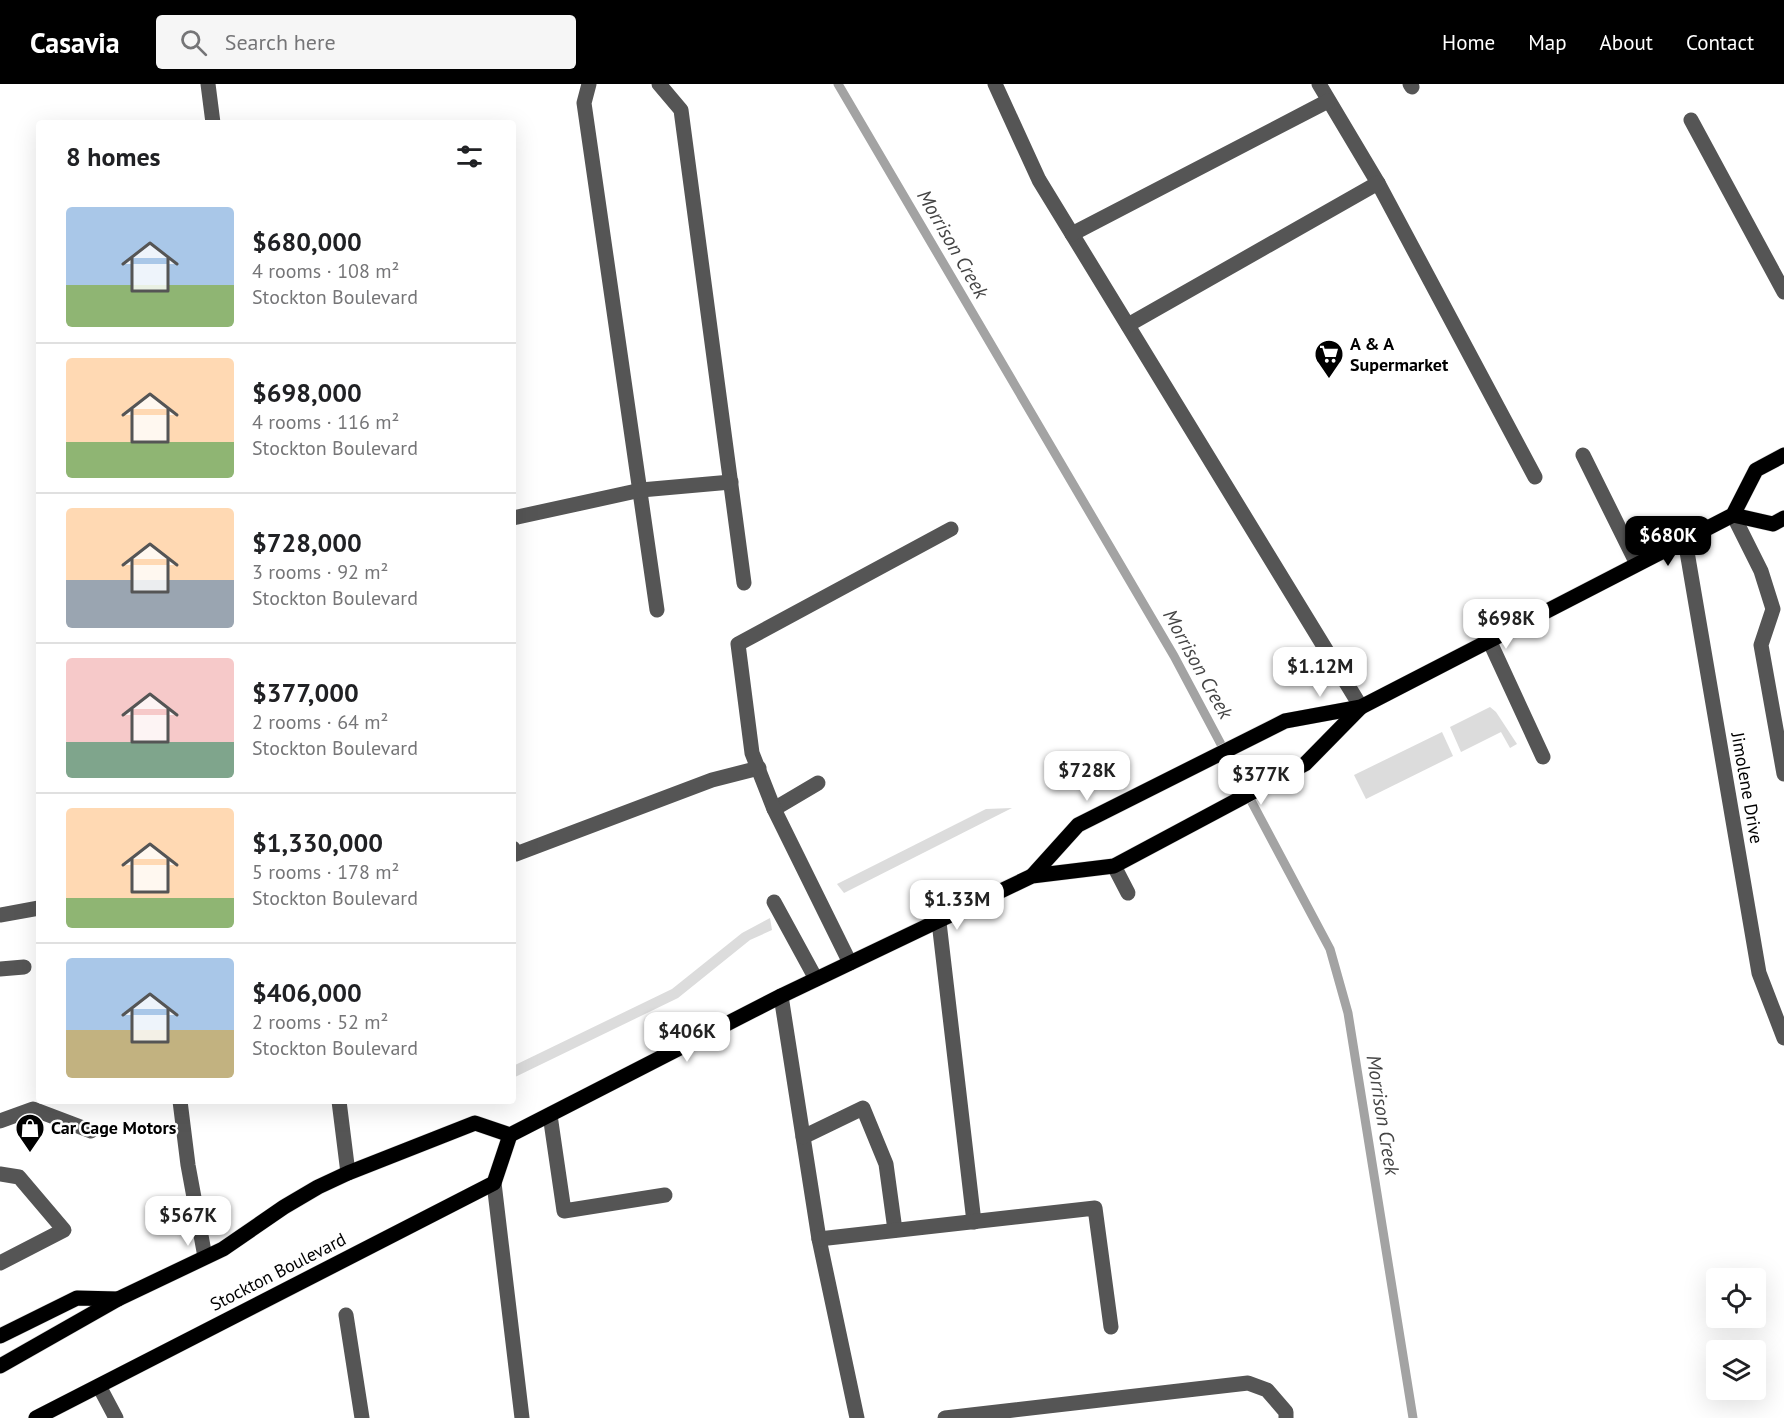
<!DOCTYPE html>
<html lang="en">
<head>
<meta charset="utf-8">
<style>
	body { margin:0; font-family:"PT Sans",sans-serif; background:#f6f6f6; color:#202124; height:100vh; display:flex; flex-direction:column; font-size:22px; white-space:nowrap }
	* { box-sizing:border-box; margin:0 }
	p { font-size:20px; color:#757577 }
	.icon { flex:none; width:33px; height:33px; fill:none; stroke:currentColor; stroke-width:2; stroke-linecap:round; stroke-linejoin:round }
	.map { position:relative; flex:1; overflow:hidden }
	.details { position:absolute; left:36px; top:36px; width:480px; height:984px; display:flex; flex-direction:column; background:#fff; border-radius:6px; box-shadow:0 6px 24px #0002 }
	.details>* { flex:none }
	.buttons { position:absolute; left:1706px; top:1184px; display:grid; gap:12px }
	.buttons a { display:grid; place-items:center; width:60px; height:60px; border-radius:6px; background:#fff; box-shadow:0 6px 24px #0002; font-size:30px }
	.price { position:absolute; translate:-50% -51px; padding:0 14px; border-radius:12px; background:#fff; color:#222; font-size:20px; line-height:39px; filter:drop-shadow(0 2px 3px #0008) }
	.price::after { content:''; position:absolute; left:50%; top:36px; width:18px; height:14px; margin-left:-9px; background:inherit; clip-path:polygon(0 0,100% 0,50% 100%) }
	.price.active { background:#000; color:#fff }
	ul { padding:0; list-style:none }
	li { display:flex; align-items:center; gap:18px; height:150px; padding:0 30px }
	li+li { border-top:2px solid #e0e0e0 }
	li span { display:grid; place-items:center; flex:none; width:168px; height:120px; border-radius:6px; color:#555 }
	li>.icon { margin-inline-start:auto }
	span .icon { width:72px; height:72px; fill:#fffc; stroke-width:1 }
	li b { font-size:26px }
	h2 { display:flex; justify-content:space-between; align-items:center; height:72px; padding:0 30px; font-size:26px }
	header { display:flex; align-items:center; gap:36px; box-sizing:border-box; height:84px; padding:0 30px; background:#000; color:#fff }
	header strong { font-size:28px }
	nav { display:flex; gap:33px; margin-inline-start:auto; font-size:21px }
	.search { width:420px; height:54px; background:#f6f6f6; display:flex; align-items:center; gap:15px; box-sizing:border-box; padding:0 21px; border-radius:6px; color:#757577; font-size:22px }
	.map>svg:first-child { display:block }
</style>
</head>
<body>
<header>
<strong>Casavia</strong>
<div class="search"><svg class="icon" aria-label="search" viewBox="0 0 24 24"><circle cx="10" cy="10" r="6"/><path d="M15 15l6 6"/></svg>Search here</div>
<nav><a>Home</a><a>Map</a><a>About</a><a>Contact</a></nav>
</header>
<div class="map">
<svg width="1784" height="1334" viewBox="0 0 1784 1334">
	<rect width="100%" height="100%" fill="#fff"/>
	<g fill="#dcdcdc">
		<polygon points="1490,623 1496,628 1517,660 1510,664 1501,648 1461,668 1450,643"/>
		<polygon points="1442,648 1453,672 1366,715 1354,691"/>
		<polygon points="1012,724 844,809 837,800 986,725"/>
		<polygon points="770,834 772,846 750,856 678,914 513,994 513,982 672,905 742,849"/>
	</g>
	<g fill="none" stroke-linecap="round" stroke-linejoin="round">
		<polyline stroke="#a3a3a3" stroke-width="9" points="838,0 1174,572 1330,865 1348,929 1413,1334"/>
		<g stroke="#dbdbdb" stroke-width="16">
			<g id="major">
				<polyline points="1733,431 1773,440 1784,434"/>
				<polyline points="1032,792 1078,741 1285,637 1361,623 1733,431 1756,386 1784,371"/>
				<polyline points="0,1252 77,1214 118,1215"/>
				<polyline points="0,1282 118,1215 223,1165 284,1123 318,1103 348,1089 475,1039 510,1051"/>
				<polyline points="36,1334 494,1099 510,1051 781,912 1032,792 1114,782 1305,680 1361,623"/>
			</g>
		</g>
		<g stroke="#555" stroke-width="15">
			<polyline points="208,0 213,39"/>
			<polyline points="589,0 584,19 657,526"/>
			<polyline points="659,0 681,26 744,499"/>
			<polyline points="995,0 1039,96 1361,623"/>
			<polyline points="1319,0 1378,99 1535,393"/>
			<polyline points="1410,0 1412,3"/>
			<polyline points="1691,36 1784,208"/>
			<polyline points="1072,150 1328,17"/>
			<polyline points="1128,241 1378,99"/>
			<polyline points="1583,371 1637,480"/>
			<polyline points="1733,431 1761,487 1773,525 1761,561 1784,690"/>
			<polyline points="513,434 641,406 731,398"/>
			<polyline points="1685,456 1759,889 1784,954"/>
			<polyline points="1489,556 1543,673"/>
			<polyline points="774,725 818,699"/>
			<polyline points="513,764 516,770 712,696 759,684"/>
			<polyline points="1114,782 1128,809"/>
			<polyline points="774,818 816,895"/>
			<polyline points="0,831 39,824"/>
			<polyline points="939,838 974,1138"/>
			<polyline points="850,879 774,725 752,669 738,560 951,445"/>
			<polyline points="0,885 24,883"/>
			<polyline points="781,912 819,1155 857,1334"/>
			<polyline points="180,1017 188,1081 205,1173"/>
			<polyline points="339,1017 348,1089"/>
			<polyline points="550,1031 564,1127 665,1111"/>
			<polyline points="0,1037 33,1025 91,1047"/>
			<polyline points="803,1053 863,1024 886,1080 895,1146"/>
			<polyline points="0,1090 19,1093 64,1146 0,1179"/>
			<polyline points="494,1099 522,1334"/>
			<polyline points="819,1155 1095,1124 1111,1243"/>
			<polyline points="346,1231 362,1334"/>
			<polyline points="99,1302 116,1334"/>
			<polyline points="945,1334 1248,1299 1267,1306 1286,1328 1286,1334"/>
		</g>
		<use href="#major" stroke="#000" stroke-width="15"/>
	</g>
	<defs>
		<g id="supermarket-pin" transform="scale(1.5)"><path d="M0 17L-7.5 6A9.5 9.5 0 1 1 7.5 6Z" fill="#000" stroke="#fff"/><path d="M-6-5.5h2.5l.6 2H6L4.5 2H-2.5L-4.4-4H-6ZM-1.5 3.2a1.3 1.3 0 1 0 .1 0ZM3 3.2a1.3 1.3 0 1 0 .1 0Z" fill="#fff"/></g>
		<g id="shop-pin" transform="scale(1.5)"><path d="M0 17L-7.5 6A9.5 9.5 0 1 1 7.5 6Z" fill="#000" stroke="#fff"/><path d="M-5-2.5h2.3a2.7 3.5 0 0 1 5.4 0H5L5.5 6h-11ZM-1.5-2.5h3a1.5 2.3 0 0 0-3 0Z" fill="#fff"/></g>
	</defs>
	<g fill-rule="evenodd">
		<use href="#supermarket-pin" x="1329" y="270"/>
		<use href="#shop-pin" x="30" y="1044"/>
	</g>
	<g text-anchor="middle" stroke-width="5" stroke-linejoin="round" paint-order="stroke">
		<g font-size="18" font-weight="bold" fill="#000" stroke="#fff" text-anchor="start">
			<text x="1350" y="266">A &amp; A<tspan x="1350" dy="21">Supermarket</tspan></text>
			<text x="51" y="1050">Car Cage Motors</text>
		</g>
		<g font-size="18" fill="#000" stroke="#fff">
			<text transform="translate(1747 704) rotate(80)" y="6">Jimolene Drive</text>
			<text transform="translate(278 1188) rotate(-27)" y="6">Stockton Boulevard</text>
		</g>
		<g font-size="20" font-style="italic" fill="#444" stroke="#fff">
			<text transform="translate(953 160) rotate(60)" y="7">Morrison Creek</text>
			<text transform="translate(1198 580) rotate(61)" y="7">Morrison Creek</text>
			<text transform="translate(1383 1031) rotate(81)" y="7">Morrison Creek</text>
		</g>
	</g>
</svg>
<div class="buttons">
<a><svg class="icon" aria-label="locate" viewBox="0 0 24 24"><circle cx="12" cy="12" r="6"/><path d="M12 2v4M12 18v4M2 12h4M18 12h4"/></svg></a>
<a><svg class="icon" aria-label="layers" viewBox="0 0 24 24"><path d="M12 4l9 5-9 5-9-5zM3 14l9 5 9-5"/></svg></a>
</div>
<b class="price active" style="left:1668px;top:483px">$680K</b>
<b class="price" style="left:1506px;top:566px">$698K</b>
<b class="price" style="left:1320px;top:614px">$1.12M</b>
<b class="price" style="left:1087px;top:718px">$728K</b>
<b class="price" style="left:1261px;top:722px">$377K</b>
<b class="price" style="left:957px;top:847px">$1.33M</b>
<b class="price" style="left:687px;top:979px">$406K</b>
<b class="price" style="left:188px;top:1163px">$567K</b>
<section class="details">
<h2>8 homes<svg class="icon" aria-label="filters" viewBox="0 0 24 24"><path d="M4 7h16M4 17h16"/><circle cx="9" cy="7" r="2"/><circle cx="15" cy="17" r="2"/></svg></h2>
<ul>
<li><span style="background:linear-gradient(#a9c7e8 65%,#8fb573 0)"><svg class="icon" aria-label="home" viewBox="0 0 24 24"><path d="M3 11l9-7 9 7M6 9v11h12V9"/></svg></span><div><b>$680,000</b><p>4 rooms · 108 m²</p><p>Stockton Boulevard</p></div></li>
<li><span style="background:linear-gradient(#ffd9b3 70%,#8fb573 0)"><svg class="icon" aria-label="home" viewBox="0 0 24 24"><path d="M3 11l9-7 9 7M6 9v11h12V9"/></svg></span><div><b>$698,000</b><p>4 rooms · 116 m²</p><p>Stockton Boulevard</p></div></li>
<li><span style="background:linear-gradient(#ffd9b3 60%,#9aa5b1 0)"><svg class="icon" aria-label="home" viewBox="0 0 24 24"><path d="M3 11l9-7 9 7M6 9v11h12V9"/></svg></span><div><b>$728,000</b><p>3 rooms · 92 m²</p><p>Stockton Boulevard</p></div></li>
<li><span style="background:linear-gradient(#f6c9c9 70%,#7fa58c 0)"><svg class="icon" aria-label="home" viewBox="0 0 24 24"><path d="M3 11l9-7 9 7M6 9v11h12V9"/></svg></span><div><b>$377,000</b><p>2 rooms · 64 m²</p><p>Stockton Boulevard</p></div></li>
<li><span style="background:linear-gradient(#ffd9b3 75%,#8fb573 0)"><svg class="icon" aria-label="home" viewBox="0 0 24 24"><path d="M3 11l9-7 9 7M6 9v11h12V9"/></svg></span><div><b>$1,330,000</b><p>5 rooms · 178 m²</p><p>Stockton Boulevard</p></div></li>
<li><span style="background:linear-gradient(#a9c7e8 60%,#c2b280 0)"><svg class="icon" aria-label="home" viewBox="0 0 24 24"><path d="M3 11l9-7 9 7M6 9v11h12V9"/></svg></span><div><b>$406,000</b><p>2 rooms · 52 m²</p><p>Stockton Boulevard</p></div></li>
</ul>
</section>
</div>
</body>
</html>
